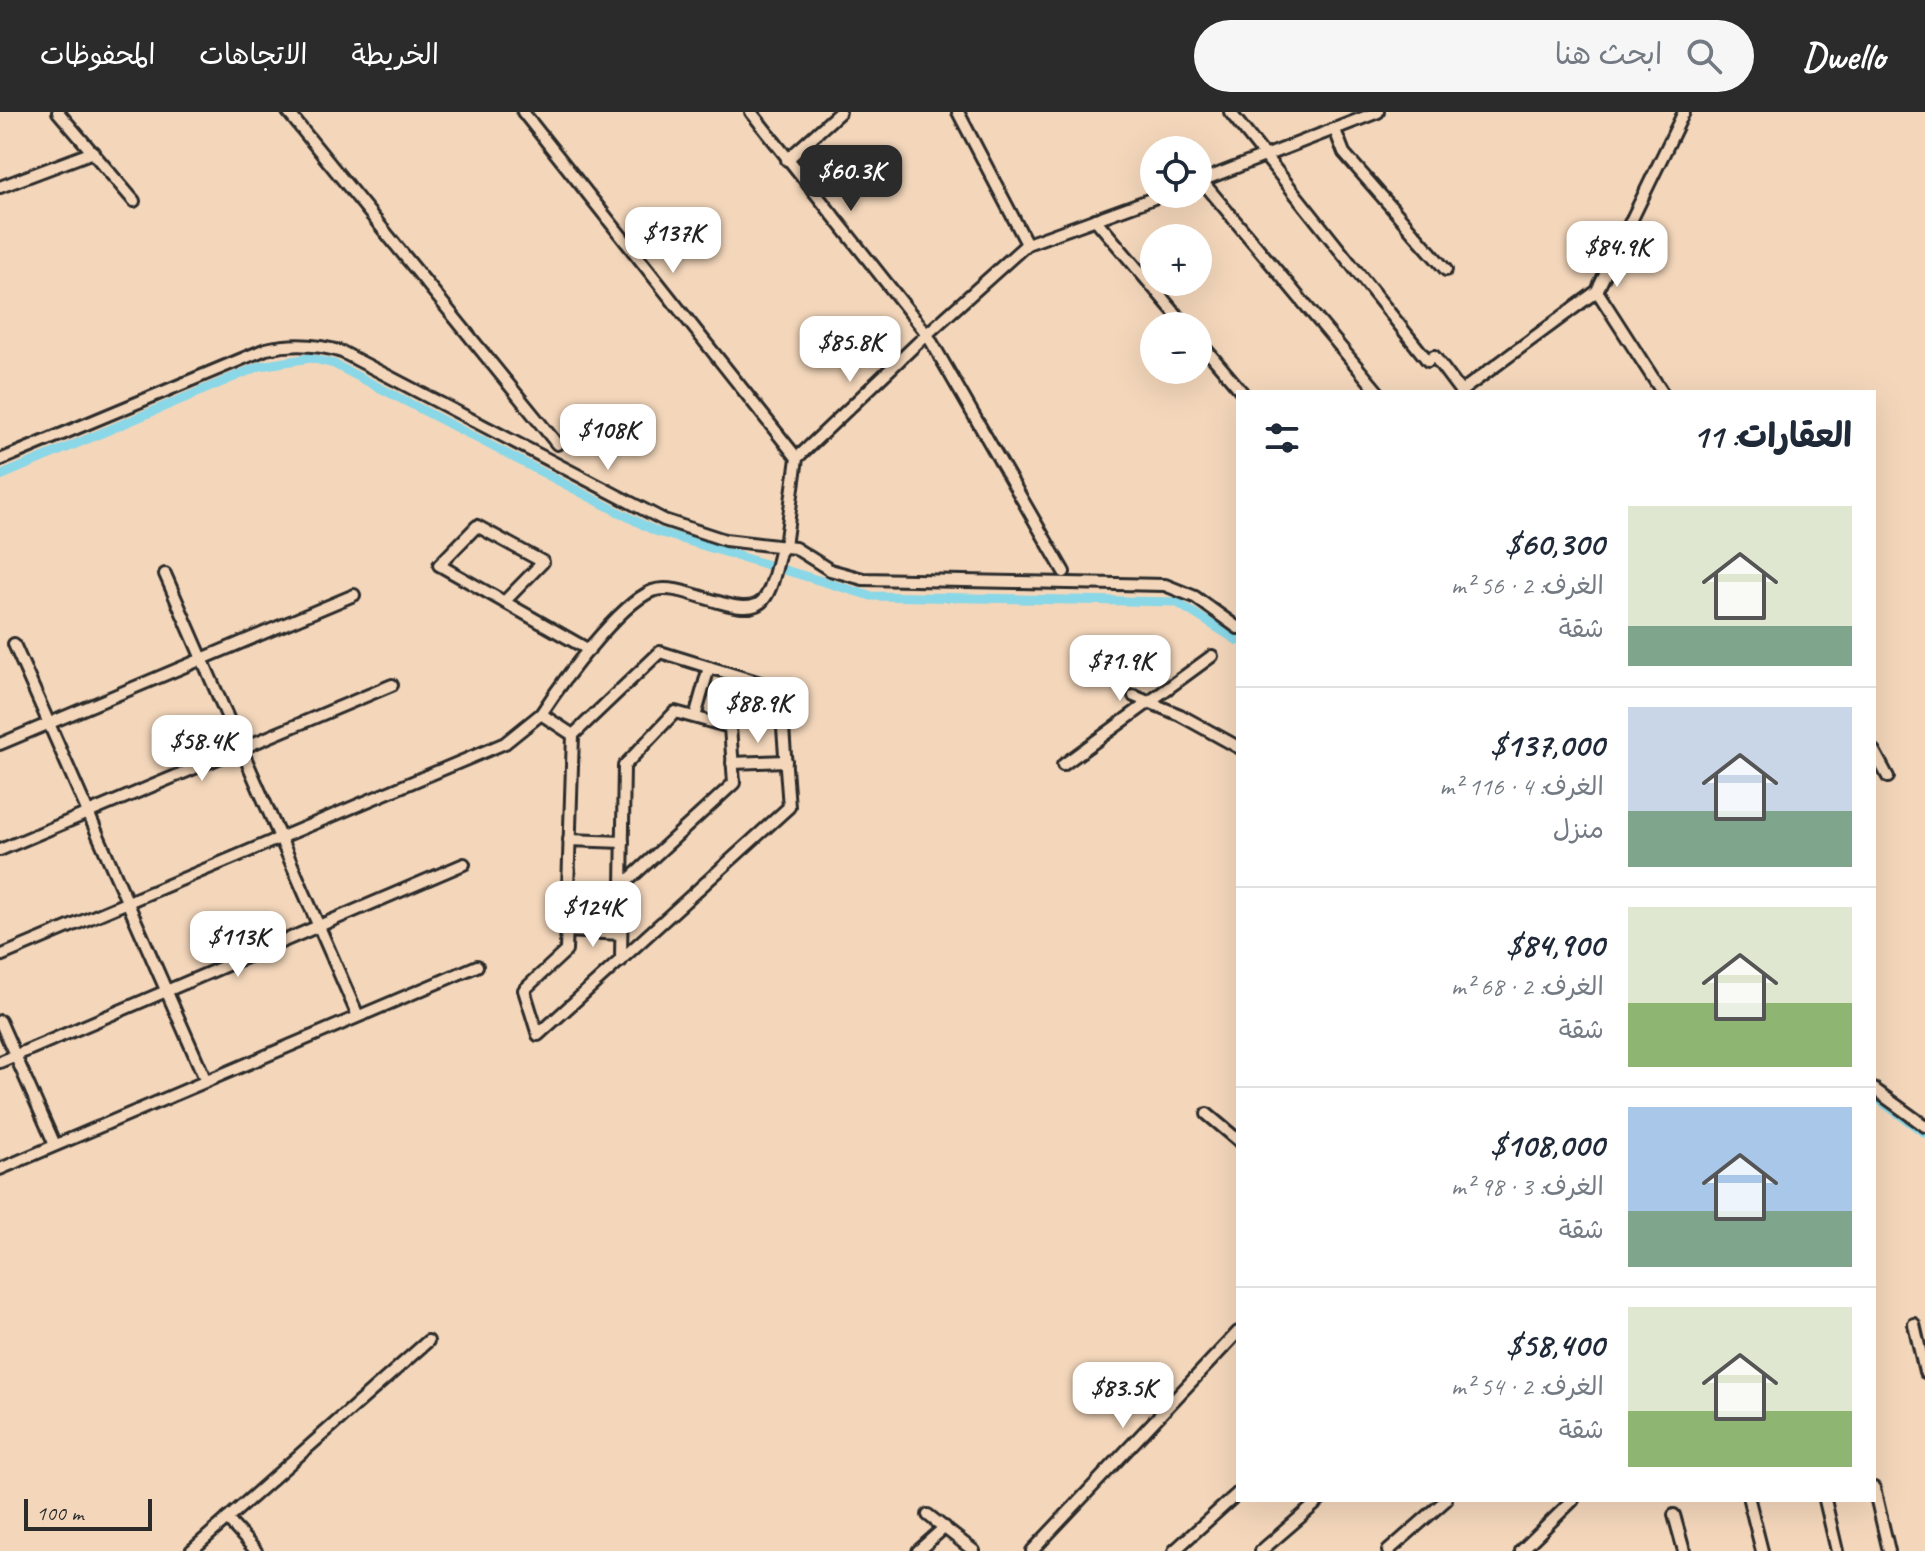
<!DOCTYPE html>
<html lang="ar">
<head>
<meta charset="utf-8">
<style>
	body { margin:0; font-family:Caveat,"Playpen Sans Arabic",sans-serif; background:#f6f6f7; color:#1f2937; direction:rtl; height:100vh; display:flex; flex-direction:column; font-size:30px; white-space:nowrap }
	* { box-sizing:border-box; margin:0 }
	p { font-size:26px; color:#747a83 }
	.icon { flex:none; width:44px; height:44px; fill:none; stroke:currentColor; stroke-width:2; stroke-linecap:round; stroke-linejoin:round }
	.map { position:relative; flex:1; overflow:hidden; direction:ltr }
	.drawer { position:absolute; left:1236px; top:278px; width:640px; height:1112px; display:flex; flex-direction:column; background:#fff; border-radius:0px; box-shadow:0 8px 32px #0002; direction:rtl }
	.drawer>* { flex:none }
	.tools { position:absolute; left:1140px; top:24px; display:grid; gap:16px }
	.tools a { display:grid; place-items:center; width:72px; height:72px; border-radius:50%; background:#fff; box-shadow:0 8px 32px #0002; font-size:40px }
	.scale { position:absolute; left:24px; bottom:20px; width:128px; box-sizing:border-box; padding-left:8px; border:4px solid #2b2b2b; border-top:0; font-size:22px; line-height:28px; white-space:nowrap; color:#2b2b2b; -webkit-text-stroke:6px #f4d7bb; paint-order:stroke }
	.price { position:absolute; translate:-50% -68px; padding:0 18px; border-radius:16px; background:#fff; color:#222; font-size:26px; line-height:52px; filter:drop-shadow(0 2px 4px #0008) }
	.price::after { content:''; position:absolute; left:50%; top:48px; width:24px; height:18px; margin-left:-12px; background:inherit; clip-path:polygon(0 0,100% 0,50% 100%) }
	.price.active { background:#2b2b2b; color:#fff }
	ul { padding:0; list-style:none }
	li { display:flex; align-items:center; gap:24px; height:200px; padding:0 24px }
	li+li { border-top:2px solid #e0e1e3 }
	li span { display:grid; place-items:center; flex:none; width:224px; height:160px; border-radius:0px; color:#555 }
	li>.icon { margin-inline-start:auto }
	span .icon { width:96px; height:96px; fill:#fffc; stroke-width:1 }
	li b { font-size:34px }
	h2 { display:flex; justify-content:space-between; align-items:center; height:96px; padding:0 24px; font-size:34px }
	header { display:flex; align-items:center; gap:48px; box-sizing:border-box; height:112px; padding:0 40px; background:#2b2b2b; color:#fff }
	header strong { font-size:38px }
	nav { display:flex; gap:44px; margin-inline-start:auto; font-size:28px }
	.search { width:560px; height:72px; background:#f6f6f7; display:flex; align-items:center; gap:20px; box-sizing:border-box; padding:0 28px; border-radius:44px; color:#747a83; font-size:30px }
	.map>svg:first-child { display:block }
</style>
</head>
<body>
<header>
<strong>Dwello</strong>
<div class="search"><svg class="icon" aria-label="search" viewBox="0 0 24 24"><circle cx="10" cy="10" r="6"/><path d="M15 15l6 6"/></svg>ابحث هنا</div>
<nav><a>الخريطة</a><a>الاتجاهات</a><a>المحفوظات</a></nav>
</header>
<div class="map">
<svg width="1925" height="1439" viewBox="0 0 1925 1439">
	<rect width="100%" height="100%" fill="#f4d7bb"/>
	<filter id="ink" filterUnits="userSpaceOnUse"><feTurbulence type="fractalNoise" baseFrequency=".0125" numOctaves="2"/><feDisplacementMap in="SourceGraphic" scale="16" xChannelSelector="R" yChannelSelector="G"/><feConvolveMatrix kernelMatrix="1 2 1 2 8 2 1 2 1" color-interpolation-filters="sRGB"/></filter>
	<g filter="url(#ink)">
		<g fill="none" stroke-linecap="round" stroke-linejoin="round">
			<g stroke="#89d7e7" stroke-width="9">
				<polyline points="0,364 260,254 310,246 334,252 655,419 871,484 1176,490 1238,529"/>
				<polyline points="1874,984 1925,1021"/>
			</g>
			<g stroke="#2b2b2b" stroke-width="16">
				<g id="minor">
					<polyline points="58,0 134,89"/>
					<polyline points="288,0 557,332"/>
					<polyline points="523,0 797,346"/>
					<polyline points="751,0 927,222 1064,460"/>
					<polyline points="958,0 1027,132"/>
					<polyline points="1230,0 1428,249"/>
					<polyline points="1335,18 1344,41 1446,158"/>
					<polyline points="787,48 840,0"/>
					<polyline points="1202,69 1378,280"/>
					<polyline points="1198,70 1378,0"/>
					<polyline points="0,75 93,40"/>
					<polyline points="1095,107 1186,214"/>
					<polyline points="1597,179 1662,280"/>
					<polyline points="1198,228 1242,280"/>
					<polyline points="1434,244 1461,280"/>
					<polyline points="1460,280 1597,179 1684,0"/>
					<path d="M 0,348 L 266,237 C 293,231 316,232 342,240 L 664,408 L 725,428 L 795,436 L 830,458 L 863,467 L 1165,473 L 1195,485 L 1238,516"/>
					<polyline points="165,462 358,904"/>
					<polyline points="505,489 543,450 477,414 439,453 589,538"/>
					<polyline points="14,532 206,969"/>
					<polygon points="660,540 780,577 789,695 538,923 524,878 566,839 573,623"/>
					<polyline points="1134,584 1180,603 1238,635"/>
					<path d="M 541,602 C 562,570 618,493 652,479 C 683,467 744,513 764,487 C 773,476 776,454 780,440 L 785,434 L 797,346 L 927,222 L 1027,132 L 1165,82"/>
					<polyline points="695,605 709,555"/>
					<polyline points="0,632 354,483"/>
					<polyline points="1874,639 1888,665"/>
					<polyline points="732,651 786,649"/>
					<polyline points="1063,653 1212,544"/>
					<polyline points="569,728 623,730"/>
					<polyline points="0,738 392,573"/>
					<polyline points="566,819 621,822"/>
					<polyline points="0,844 505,631 541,602 573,623"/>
					<polyline points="621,849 622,774 734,671 730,615 675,600 624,654 622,774"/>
					<polyline points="0,909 55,1033"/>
					<polyline points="0,950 464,752"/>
					<polyline points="1874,977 1925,1014"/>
					<polyline points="1207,1002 1238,1028"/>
					<polyline points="0,1057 477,854"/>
					<polyline points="1914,1212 1925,1260"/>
					<polyline points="1874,1376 1889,1439"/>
					<polyline points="1749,1388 1762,1439"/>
					<polyline points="1825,1388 1837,1439"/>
					<polyline points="928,1403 974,1439"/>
					<polyline points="1674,1403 1684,1439"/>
					<polyline points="227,1407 256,1439"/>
					<polyline points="191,1439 428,1229"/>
					<polyline points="918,1439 945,1415"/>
					<polyline points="1032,1439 1238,1220"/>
					<polyline points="1174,1439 1238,1381"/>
					<polyline points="1261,1439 1320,1388"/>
					<polyline points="1388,1439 1446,1388"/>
					<polyline points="1521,1439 1573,1388"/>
				</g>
			</g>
			<use href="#minor" stroke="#f4d7bb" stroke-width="10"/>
		</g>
	</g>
</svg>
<div class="tools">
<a><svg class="icon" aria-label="locate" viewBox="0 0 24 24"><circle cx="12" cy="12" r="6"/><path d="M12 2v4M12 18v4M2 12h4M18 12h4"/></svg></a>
<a>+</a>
<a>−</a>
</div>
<div class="scale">100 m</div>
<b class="price active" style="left:851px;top:101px">$60.3K</b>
<b class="price" style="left:673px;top:163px">$137K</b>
<b class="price" style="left:1617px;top:177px">$84.9K</b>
<b class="price" style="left:850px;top:272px">$85.8K</b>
<b class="price" style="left:608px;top:360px">$108K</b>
<b class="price" style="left:1120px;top:591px">$71.9K</b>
<b class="price" style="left:758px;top:633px">$88.9K</b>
<b class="price" style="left:202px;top:671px">$58.4K</b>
<b class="price" style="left:593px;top:837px">$124K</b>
<b class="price" style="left:238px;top:867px">$113K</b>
<b class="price" style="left:1123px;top:1318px">$83.5K</b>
<section class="drawer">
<h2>العقارات: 11<svg class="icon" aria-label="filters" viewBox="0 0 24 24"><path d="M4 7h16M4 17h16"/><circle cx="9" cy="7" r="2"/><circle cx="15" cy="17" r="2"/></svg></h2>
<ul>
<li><span style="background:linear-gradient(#dfe7d0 75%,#7fa58c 0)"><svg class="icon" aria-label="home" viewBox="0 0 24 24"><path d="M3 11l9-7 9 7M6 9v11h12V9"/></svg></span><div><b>$60,300</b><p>الغرف: 2 · 56 m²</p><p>شقة</p></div></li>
<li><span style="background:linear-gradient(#c9d6e8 65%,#7fa58c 0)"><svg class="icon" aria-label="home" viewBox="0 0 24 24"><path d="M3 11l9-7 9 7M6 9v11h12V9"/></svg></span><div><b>$137,000</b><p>الغرف: 4 · 116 m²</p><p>منزل</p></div></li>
<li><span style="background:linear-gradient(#dfe7d0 60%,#8fb573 0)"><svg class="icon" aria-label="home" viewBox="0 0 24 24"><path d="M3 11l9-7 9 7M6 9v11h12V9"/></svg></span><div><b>$84,900</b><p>الغرف: 2 · 68 m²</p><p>شقة</p></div></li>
<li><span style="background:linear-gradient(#a9c7e8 65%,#7fa58c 0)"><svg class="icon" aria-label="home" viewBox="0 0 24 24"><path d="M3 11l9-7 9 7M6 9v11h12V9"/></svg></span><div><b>$108,000</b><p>الغرف: 3 · 98 m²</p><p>شقة</p></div></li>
<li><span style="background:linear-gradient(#dfe7d0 65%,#8fb573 0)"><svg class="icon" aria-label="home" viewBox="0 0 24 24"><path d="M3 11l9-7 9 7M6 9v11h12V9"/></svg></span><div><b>$58,400</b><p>الغرف: 2 · 54 m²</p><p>شقة</p></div></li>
</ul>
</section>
</div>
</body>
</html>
